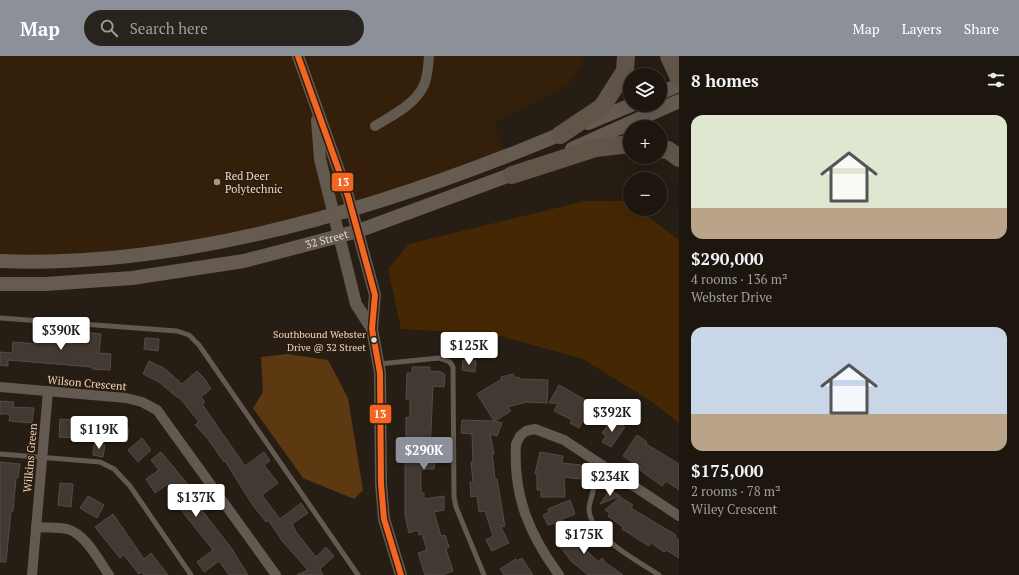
<!DOCTYPE html>
<html lang="en">
<head>
<meta charset="utf-8">
<style>
	body { margin:0; font-family:"PT Serif",serif; background:#29231d; color:#f1f3f6; height:100vh; display:flex; flex-direction:column; font-size:15px; white-space:nowrap }
	* { box-sizing:border-box; margin:0 }
	p { font-size:13px; color:#a09f9e }
	.icon { flex:none; width:22px; height:22px; fill:none; stroke:currentColor; stroke-width:2; stroke-linecap:round; stroke-linejoin:round }
	.map { position:relative; flex:1; overflow:hidden }
	.drawer { display:flex; flex-direction:column; background:#1c160f; width:340px }
	.drawer>* { flex:none }
	.controls { position:absolute; left:623px; top:12px; display:grid; gap:8px }
	.controls a { display:grid; place-items:center; width:44px; height:44px; border-radius:50%; background:#1c160f; box-shadow:0 4px 16px #0002,0 0 0 1px #3a352f; font-size:20px }
	.price { position:absolute; translate:-50% -34px; padding:0 9px; border-radius:4px; background:#fff; color:#222; font-size:13px; line-height:26px; filter:drop-shadow(0 1px 2px #0008) }
	.price::after { content:''; position:absolute; left:50%; top:24px; width:12px; height:9px; margin-left:-6px; background:inherit; clip-path:polygon(0 0,100% 0,50% 100%) }
	.price.active { background:#8c9099; color:#fff }
	ul { padding:0; list-style:none }
	li { display:grid; align-content:center; gap:8px; height:212px; padding:0 12px }
	li span { display:grid; place-items:center; height:124px; border-radius:12px; color:#555 }
	li>.icon { margin-inline-start:auto }
	span .icon { width:72px; height:72px; fill:#fffc; stroke-width:1 }
	li b { font-size:17px }
	h2 { display:flex; justify-content:space-between; align-items:center; height:48px; padding:0 12px; font-size:17px }
	header { display:flex; align-items:center; gap:24px; box-sizing:border-box; height:56px; padding:0 20px; background:#8c9099; color:#fff }
	header strong { font-size:19px }
	nav { display:flex; gap:22px; margin-inline-start:auto; font-size:14px }
	.search { width:280px; height:36px; background:#29231d; display:flex; align-items:center; gap:10px; box-sizing:border-box; padding:0 14px; border-radius:22px; color:#a09f9e; font-size:15px }
	main { display:flex; flex:1; min-height:0 }
	.map>svg:first-child { display:block }
</style>
</head>
<body>
<header>
<strong>Map</strong>
<div class="search"><svg class="icon" aria-label="search" viewBox="0 0 24 24"><circle cx="10" cy="10" r="6"/><path d="M15 15l6 6"/></svg>Search here</div>
<nav><a>Map</a><a>Layers</a><a>Share</a></nav>
</header>
<main>
<div class="map">
<svg width="679" height="519" viewBox="0 0 679 519">
	<rect width="100%" height="100%" fill="#261d14"/>
	<polygon fill="#34200a" points="0,0 582,0 584,7 568,29 494,67 506,102 224,185 0,205"/>
	<polygon fill="#452704" points="585,145 627,145 630,147 630,153 638,153 679,184 679,367 652,346 583,303 493,278 401,273 388,213 409,188"/>
	<polygon fill="#5c3911" points="287,298 328,304 348,342 363,434 354,443 303,422 253,352 263,336 261,301"/>
	<g fill="#423932" stroke="#544c44">
		<polygon points="38,272 53,273 52,286 75,288 76,275 101,278 99,297 111,298 110,314 92,313 92,311 8,304 8,310 0,309 0,296 12,297 13,286 37,288"/>
		<polygon points="145,282 159,283 158,295 144,293"/>
		<polygon points="463,304 476,305 475,316 462,314"/>
		<polygon points="149,305 164,312 182,328 197,315 205,323 211,333 201,341 205,346 202,348 245,410 264,396 270,405 264,409 278,427 262,439 280,463 301,447 308,457 292,468 296,476 316,501 326,491 334,500 320,513 323,519 297,519 308,514 283,486 268,464 266,466 252,448 225,405 224,406 208,383 195,369 199,366 179,341 178,342 159,326 143,318"/>
		<polygon points="412,311 430,311 430,315 442,316 445,319 444,331 433,330 430,396 435,396 438,404 435,404 434,413 421,413 421,437 424,437 424,443 444,440 444,454 434,456 441,480 445,479 449,491 446,493 453,515 442,519 425,519 418,497 427,494 422,478 419,479 418,474 409,477 405,459 405,401 422,402 412,391 412,386 406,385 406,361 410,362 410,343 406,343 407,317 412,317"/>
		<polygon points="513,318 515,322 519,321 520,323 548,324 547,347 526,346 508,351 511,355 495,365 502,367 497,380 490,378 494,398 492,398 495,423 497,423 505,470 501,471 509,487 492,495 486,484 493,480 485,455 479,456 477,440 471,441 470,426 473,426 471,406 473,406 472,378 461,377 462,364 494,365 477,338 502,323 501,321"/>
		<polygon points="559,329 589,346 588,348 592,350 579,372 570,367 572,364 554,355 558,347 549,347"/>
		<polygon points="0,345 14,346 13,351 34,352 32,367 9,365 10,358 0,358"/>
		<polygon points="60,363 80,364 79,382 59,381"/>
		<polygon points="613,363 625,371 611,391 602,386 606,380 602,377"/>
		<polygon points="109,370 129,373 127,386 107,383"/>
		<polygon points="637,379 647,386 646,388 679,408 679,434 666,425 662,430 640,414 641,412 623,400"/>
		<polygon points="142,382 151,394 138,406 128,394"/>
		<polygon points="94,388 105,389 103,401 93,399"/>
		<polygon points="161,396 190,431 186,434 232,493 248,519 229,519 219,505 204,516 197,506 213,494 177,449 181,445 168,428 155,437 146,423 159,414 151,404"/>
		<polygon points="540,396 563,400 562,407 581,409 580,423 564,421 565,441 541,441 541,434 537,434 537,418 535,418"/>
		<polygon points="0,406 20,408 18,422 16,422 13,455 11,455 6,506 0,506"/>
		<polygon points="60,427 73,428 71,451 58,449"/>
		<polygon points="610,434 620,440 600,448"/>
		<polygon points="88,440 104,449 97,462 80,452"/>
		<polygon points="620,441 633,449 631,452 676,479 675,481 679,484 679,502 666,494 664,496 651,487 649,490 622,473 623,471 608,460 610,457 605,454"/>
		<polygon points="570,444 575,458 562,463 563,465 548,469 543,459 549,456 548,453"/>
		<polygon points="113,458 144,503 151,497 168,519 144,519 141,516 139,518 124,499 120,502 95,471"/>
		<polygon points="582,473 590,482 581,490 599,506 602,502 606,507 623,519 588,519 572,506 557,487 572,475 574,479"/>
		<polygon points="522,502 533,519 504,519 500,513 516,503 517,505"/>
	</g>
	<g fill="none" stroke-linecap="round" stroke-linejoin="round">
		<g stroke="#625951" stroke-width="5">
			<polyline points="0,262 177,275 189,279 199,289 358,519"/>
			<polyline points="379,308 439,302 450,306 453,311 454,441 456,451 484,519"/>
			<polyline points="0,398 100,406 114,413 130,430 191,519"/>
			<path d="M 605,411 C 597,418 596,425 593,435 C 592,441 589,448 589,453 C 590,481 638,505 659,519"/>
		</g>
		<g stroke="#625951" stroke-width="10">
			<path d="M 375,70 C 391,60 414,49 423,31 C 428,22 428,10 429,0"/>
			<polyline points="0,331 126,342 142,346 157,354 276,519"/>
			<path d="M 36,471 C 46,472 57,471 67,473 C 86,478 99,505 109,519"/>
			<polyline points="32,519 48,335"/>
			<path d="M 559,519 C 529,478 513,440 516,388 L 520,380 L 526,375 L 535,373 L 564,384 L 679,460"/>
		</g>
		<g stroke="#625951" stroke-width="12">
			<polyline points="298,0 348,140 375,239 372,273 380,317 381,428 384,463 401,519"/>
			<polyline points="317,64 320,103 356,248 372,273"/>
		</g>
		<g stroke="#655b51" stroke-width="14">
			<polyline points="660,37 679,29"/>
			<polyline points="588,67 631,49"/>
			<polyline points="572,93 679,45"/>
			<path d="M 0,205 C 190,213 395,148 568,75"/>
			<path id="s1" d="M 0,228 L 45,228 L 132,222 L 244,205 L 358,175 L 521,115"/>
		</g>
		<g stroke="#61554a" stroke-width="18">
			<polyline points="669,0 679,22"/>
			<polyline points="560,79 602,51 625,15 626,0"/>
			<polyline points="660,93 668,94 679,102"/>
			<polyline points="512,119 596,92 630,88"/>
		</g>
		<g stroke="#2e1d0c" stroke-width="9">
			<polyline id="bus-1" points="298,0 348,140 375,239 372,273 380,317 381,428 384,463 401,519"/>
		</g>
		<use href="#bus-1" stroke="#f26522" stroke-width="6"/>
	</g>
	<circle fill="#a1968c" stroke="#2e1d0c" stroke-width="1.5" cx="217" cy="126" r="4"/>
	<circle fill="#e3d7cc" stroke="#2e1d0c" stroke-width="1.5" cx="374" cy="284" r="3.5"/>
	<g text-anchor="middle" stroke-width="3.5" stroke-linejoin="round" paint-order="stroke">
		<g font-size="10" fill="#e3d7cc" stroke="#2e1d0c" text-anchor="end">
			<text x="366" y="282">Southbound Webster<tspan x="366" dy="13">Drive @ 32 Street</tspan></text>
		</g>
		<g font-size="11" fill="#e3d7cc" stroke="#2e1d0c" text-anchor="start">
			<text x="225" y="124">Red Deer<tspan x="225" dy="13">Polytechnic</tspan></text>
		</g>
		<g font-size="11" fill="#e3d7cc" stroke="#2e1d0c">
			<text dy="4" stroke="none"><textPath href="#s1" startOffset="331">32 Street</textPath></text>
			<text transform="translate(87 327) rotate(5)" y="4">Wilson Crescent</text>
			<text transform="translate(30 402) rotate(-85)" y="4">Wilkins Green</text>
		</g>
	</g>
	<g stroke="#2e1d0c" stroke-width="1.5">
		<rect x="331" y="116" width="23" height="20" rx="4" fill="#f26522"/>
		<rect x="369" y="348" width="23" height="20" rx="4" fill="#f26522"/>
	</g>
	<g font-size="11" text-anchor="middle" font-weight="bold" fill="#fff">
		<text x="343" y="130">13</text>
		<text x="380" y="362">13</text>
	</g>
</svg>
<div class="controls">
<a><svg class="icon" aria-label="layers" viewBox="0 0 24 24"><path d="M12 4l9 5-9 5-9-5zM3 14l9 5 9-5"/></svg></a>
<a>+</a>
<a>−</a>
</div>
<b class="price" style="left:61px;top:295px">$390K</b>
<b class="price" style="left:469px;top:310px">$125K</b>
<b class="price" style="left:612px;top:377px">$392K</b>
<b class="price" style="left:99px;top:394px">$119K</b>
<b class="price active" style="left:424px;top:415px">$290K</b>
<b class="price" style="left:610px;top:441px">$234K</b>
<b class="price" style="left:196px;top:462px">$137K</b>
<b class="price" style="left:584px;top:499px">$175K</b>
</div>
<section class="drawer">
<h2>8 homes<svg class="icon" aria-label="filters" viewBox="0 0 24 24"><path d="M4 7h16M4 17h16"/><circle cx="9" cy="7" r="2"/><circle cx="15" cy="17" r="2"/></svg></h2>
<ul>
<li><span style="background:linear-gradient(#dfe7d0 75%,#b9a48a 0)"><svg class="icon" aria-label="home" viewBox="0 0 24 24"><path d="M3 11l9-7 9 7M6 9v11h12V9"/></svg></span><div><b>$290,000</b><p>4 rooms · 136 m²</p><p>Webster Drive</p></div></li>
<li><span style="background:linear-gradient(#c9d6e8 70%,#b9a48a 0)"><svg class="icon" aria-label="home" viewBox="0 0 24 24"><path d="M3 11l9-7 9 7M6 9v11h12V9"/></svg></span><div><b>$175,000</b><p>2 rooms · 78 m²</p><p>Wiley Crescent</p></div></li>
</ul>
</section>
</main>
</body>
</html>
